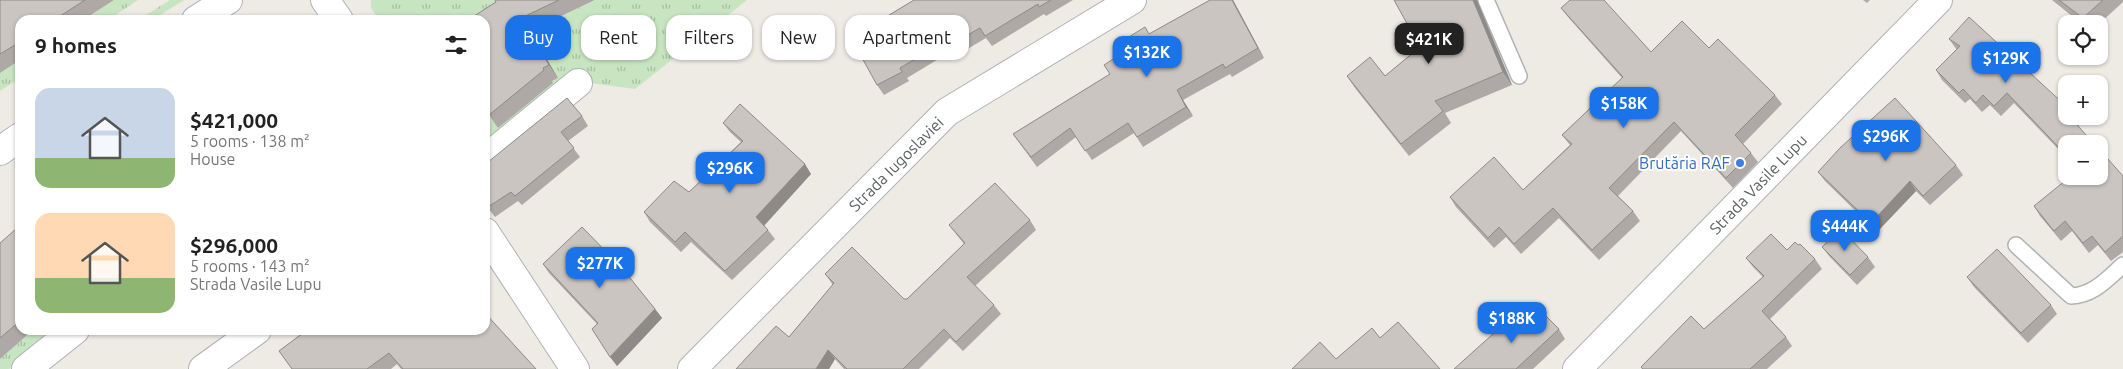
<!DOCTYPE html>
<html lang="en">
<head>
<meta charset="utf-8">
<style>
	body { margin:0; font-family:Ubuntu,sans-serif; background:#f6f6f6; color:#222; height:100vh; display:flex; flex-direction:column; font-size:19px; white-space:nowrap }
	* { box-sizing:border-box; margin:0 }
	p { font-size:16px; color:#767676 }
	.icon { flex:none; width:28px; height:28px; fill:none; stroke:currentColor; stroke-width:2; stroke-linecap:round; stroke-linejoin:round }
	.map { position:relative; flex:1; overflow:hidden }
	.details { position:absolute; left:15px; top:15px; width:475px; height:320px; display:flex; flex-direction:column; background:#fff; border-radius:15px; box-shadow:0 1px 4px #0004 }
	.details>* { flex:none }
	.guide { position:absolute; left:505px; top:15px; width:475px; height:45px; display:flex; gap:10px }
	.controls { position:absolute; left:2058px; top:15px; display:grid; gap:10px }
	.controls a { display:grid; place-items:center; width:50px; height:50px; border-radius:10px; background:#fff; box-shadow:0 1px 4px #0004; font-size:25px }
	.price { position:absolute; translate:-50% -42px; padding:0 11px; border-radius:10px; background:#1a73e8; color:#fff; font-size:16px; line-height:32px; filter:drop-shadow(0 1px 2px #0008) }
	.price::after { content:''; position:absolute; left:50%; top:30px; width:15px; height:11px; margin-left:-8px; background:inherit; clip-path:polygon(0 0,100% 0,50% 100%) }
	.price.current { background:#222; color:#fff }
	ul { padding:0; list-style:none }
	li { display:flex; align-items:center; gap:15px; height:125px; padding:0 20px }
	li span { display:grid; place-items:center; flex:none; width:140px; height:100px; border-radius:15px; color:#555 }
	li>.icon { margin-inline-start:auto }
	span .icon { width:60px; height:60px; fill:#fffc; stroke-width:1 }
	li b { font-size:21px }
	h2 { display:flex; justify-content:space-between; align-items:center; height:60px; padding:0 20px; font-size:21px }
	.tag { padding:0 18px; border-radius:15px; background:#fff; box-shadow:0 1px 4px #0004; font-size:18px; line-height:45px }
	.tag.current { background:#1a73e8; color:#fff }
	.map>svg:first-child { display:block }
</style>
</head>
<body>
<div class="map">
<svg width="2123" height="369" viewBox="0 0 2123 369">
	<defs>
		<pattern id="grass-tufts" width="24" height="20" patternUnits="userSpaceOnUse" patternTransform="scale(1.25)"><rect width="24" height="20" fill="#c8e5c1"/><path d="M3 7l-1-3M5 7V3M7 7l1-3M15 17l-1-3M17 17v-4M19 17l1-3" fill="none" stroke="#a6bda0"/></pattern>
	</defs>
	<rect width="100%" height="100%" fill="#eeeae4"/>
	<g fill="url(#grass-tufts)">
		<polygon points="114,0 138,0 108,20 83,20"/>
		<polygon points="170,0 184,0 152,20 138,20"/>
		<polygon points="371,0 500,0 485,20 379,20 371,8"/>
		<polygon points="596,0 747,0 635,89 583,82 485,161 485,109 491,117 557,78 530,31"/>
		<polygon points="20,60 20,78 0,91 0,73"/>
		<polygon points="33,330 57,330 9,369 0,369 0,359"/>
	</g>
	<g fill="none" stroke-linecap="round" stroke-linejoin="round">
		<g stroke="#afb3b6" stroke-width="18">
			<g id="lane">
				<polyline points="1486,0 1519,76"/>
				<path d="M 2016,245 L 2071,296 C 2094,295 2107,279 2123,265"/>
			</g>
		</g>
		<g stroke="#afb3b6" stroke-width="30">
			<g id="street">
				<polyline points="325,0 339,20"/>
				<polyline points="485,159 578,83"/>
				<polyline points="485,232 575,369"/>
				<polyline points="26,369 75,330"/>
				<polyline points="203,369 257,330"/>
				<polyline points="692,369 947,112 1132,0"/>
				<polyline points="1577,369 1938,0"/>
			</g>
		</g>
		<g stroke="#b0b5b8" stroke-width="30">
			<g id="secondary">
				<polyline points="196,20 228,0"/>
				<polyline points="0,151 20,137"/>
			</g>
		</g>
		<use href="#lane" stroke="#fff" stroke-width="15"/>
		<use href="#street" stroke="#fff" stroke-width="28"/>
		<use href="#secondary" stroke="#fff" stroke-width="28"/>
	</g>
	<g fill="#aea9a6">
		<polygon points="0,0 114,0 83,20 20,20 20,60 0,73"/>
		<polygon points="495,0 595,0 530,31 558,78 552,81 553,83 498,128 485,109 496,2"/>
		<polygon points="914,0 1073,0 1046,16 1044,14 992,46 986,38 964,51 960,46 907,78 909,81 884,95 877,85 876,23"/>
		<polygon points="1210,0 1233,0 1264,58 1232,77 1230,74 1183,100 1193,116 1143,147 1134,133 1092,160 1076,137 1037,167 1013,134 1110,74 1124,52 1150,34"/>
		<polygon points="1476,0 1512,85 1445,113 1451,123 1409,156 1355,88 1347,76 1385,76 1420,47"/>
		<polygon points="1863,0 1870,0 1867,3"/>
		<polygon points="2052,0 2123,0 2123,2 2099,24 2082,24"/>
		<polygon points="1561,8 1651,52 1709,48 1775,95 1782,104 1743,144 1751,153 1758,162 1733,188 1681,131 1618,196 1633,211 1640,221 1599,260 1559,218 1521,254 1506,237 1494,248 1456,207 1450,197 1523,190 1570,145 1562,135 1622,78 1568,17"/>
		<polygon points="1949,39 2066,116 2077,116 2082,123 2078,126 2066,144 2066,157 2014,103 2001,116 1990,105 1982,112 1970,99 1965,103 1942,80 1936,70 1957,50"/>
		<polygon points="582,116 588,126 568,141 580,157 522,205 518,201 495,217 485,204 485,163"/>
		<polygon points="723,123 811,174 764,225 775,239 732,280 691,242 681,252 650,222 644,212 689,192 741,142 730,132"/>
		<polygon points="1956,165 1963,175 1930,205 1916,191 1877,232 1825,181 1818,172"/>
		<polygon points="2123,176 2123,252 2111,261 2098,245 2089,253 2072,231 2061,241 2040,216 2034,206"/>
		<polygon points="1030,220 1036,230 975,286 994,305 1001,314 963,351 950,338 919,369 844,369 835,359 829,369 736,369 789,337 833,285 825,274 904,299 907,299 964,244 956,234 949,225"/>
		<polygon points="20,234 20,330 33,330 0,359 0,243"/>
		<polygon points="1822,247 1868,257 1875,267 1857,285 1829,256"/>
		<polygon points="1787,250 1815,259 1822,269 1770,319 1786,337 1792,346 1767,369 1642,369 1641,367 1704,329 1763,277 1753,267 1746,258"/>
		<polygon points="543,264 655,309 662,318 617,366 597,324 549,273"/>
		<polygon points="1967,277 2051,305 2057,314 2028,343 1974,287"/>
		<polygon points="1522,324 1559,329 1565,339 1533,369 1454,369"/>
		<polygon points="307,330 536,369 401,369 397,364 391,369 292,369 279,351"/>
	</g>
	<g fill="#8d8a87">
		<polygon points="1232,0 1233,0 1264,58 1258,48"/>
		<polygon points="1473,0 1477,0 1512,85 1503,72"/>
		<polygon points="521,18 530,31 558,78 549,65"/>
		<polygon points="1177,90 1183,100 1193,116 1186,107"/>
		<polygon points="805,164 811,174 763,227 756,217"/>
		<polygon points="1910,181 1916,191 1877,232 1871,223"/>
		<polygon points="655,309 662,318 617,366 610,357"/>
		<polygon points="828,350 835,359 829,369 816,369"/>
	</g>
	<g fill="#cac5c1" stroke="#8d8a87">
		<polygon points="0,0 85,0 54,20 20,20 20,42 0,54"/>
		<polygon points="495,0 559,0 521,18 549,65 543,68 544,70 489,115 485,109 485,20 468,20 496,2"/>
		<polygon points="914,0 1051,0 1039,7 1038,4 985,36 980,28 957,41 954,36 900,68 902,72 877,85 850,36 876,23"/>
		<polygon points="1210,0 1232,0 1258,48 1225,68 1223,64 1177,90 1186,107 1137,137 1128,123 1085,151 1070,128 1031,157 1013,134 1110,74 1104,65 1124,52 1119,43 1145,27 1149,34"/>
		<polygon points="1394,0 1473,0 1503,72 1435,101 1443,111 1401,144 1347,76 1370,57 1385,76 1420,47"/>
		<polygon points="1570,0 1604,0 1651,52 1682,21 1709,48 1718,39 1775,95 1735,135 1751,153 1726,178 1674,122 1609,188 1633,211 1592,250 1553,208 1514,244 1499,227 1488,238 1450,197 1494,157 1523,190 1572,144 1562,135 1623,77 1561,8"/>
		<polygon points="2059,0 2103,0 2083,18"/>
		<polygon points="1969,17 2066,106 2066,116 2072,116 2071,118 2094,144 2066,144 2066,155 2007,93 1994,106 1983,95 1976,103 1963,89 1959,93 1936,70 1960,46 1949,39"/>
		<polygon points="567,98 582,116 561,132 574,148 515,196 511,192 488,207 485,203 485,163 488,162"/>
		<polygon points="1895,98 1956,165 1923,196 1910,181 1871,223 1818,172 1840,148"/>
		<polygon points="740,104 805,164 756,217 768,230 725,271 685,232 675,242 644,212 674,181 689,192 743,141 723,123"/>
		<polygon points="2099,149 2123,176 2123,236 2122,237 2105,252 2092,236 2083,243 2065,221 2054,231 2034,206 2071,176 2099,176"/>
		<polygon points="995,183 1030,220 967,277 994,305 956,342 944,329 903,369 847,369 828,350 816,369 736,369 776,326 789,337 834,283 825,274 852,247 904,299 907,299 965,243 949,225"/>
		<polygon points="582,227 622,268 655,309 610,357 592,329 598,323 543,264"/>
		<polygon points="16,229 20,234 20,321 0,338 0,243"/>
		<polygon points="1841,229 1868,257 1850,275 1822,247"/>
		<polygon points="1771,234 1787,250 1795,242 1798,245 1800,244 1815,259 1762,311 1786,337 1750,369 1643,369 1641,367 1691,316 1704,329 1764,276 1746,258"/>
		<polygon points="1997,249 2051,305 2021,333 1967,277"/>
		<polygon points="1538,308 1559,329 1516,369 1454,369 1513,316 1522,324"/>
		<polygon points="485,313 536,369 403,369 389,353 367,369 292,369 279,351 307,330 485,330"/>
		<polygon points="1398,322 1440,369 1292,369 1320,342 1336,359 1372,328 1380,338"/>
	</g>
	<circle fill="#3f7fe0" stroke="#fff" stroke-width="2" cx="1740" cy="163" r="5"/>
	<g text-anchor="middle" stroke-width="4" stroke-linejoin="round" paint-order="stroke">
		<g font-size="16" fill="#366cbe" stroke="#fff" text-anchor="end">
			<text x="1730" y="169">Brutăria RAF</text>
		</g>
		<g font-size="16" fill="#5c6164" stroke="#fff">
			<text transform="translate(896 164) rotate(-45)" y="6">Strada Iugoslaviei</text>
			<text transform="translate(1758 184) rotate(-46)" y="6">Strada Vasile Lupu</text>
		</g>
	</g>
</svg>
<div class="controls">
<a><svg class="icon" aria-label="locate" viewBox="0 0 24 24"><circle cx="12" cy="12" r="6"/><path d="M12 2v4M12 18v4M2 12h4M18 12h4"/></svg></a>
<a>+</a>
<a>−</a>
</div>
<b class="price current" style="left:1429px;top:65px">$421K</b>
<b class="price" style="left:1147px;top:78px">$132K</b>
<b class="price" style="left:2006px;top:84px">$129K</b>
<b class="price" style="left:1624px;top:129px">$158K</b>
<b class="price" style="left:1886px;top:162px">$296K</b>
<b class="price" style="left:730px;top:194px">$296K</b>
<b class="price" style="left:1845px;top:252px">$444K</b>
<b class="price" style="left:600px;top:289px">$277K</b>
<b class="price" style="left:1512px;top:344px">$188K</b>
<div class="guide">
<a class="tag current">Buy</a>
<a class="tag">Rent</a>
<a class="tag">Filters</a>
<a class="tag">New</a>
<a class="tag">Apartment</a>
</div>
<section class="details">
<h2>9 homes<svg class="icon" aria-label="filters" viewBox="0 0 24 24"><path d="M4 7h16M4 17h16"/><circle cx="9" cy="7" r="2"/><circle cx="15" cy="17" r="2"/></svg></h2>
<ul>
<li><span style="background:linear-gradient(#c9d6e8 70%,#8fb573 0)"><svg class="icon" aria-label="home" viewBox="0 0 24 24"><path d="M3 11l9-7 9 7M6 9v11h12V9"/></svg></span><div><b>$421,000</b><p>5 rooms · 138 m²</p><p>House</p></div></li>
<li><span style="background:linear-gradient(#ffd9b3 65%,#8fb573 0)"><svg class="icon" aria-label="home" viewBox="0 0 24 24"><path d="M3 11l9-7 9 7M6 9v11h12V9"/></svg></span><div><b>$296,000</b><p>5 rooms · 143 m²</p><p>Strada Vasile Lupu</p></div></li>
</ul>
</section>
</div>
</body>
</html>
